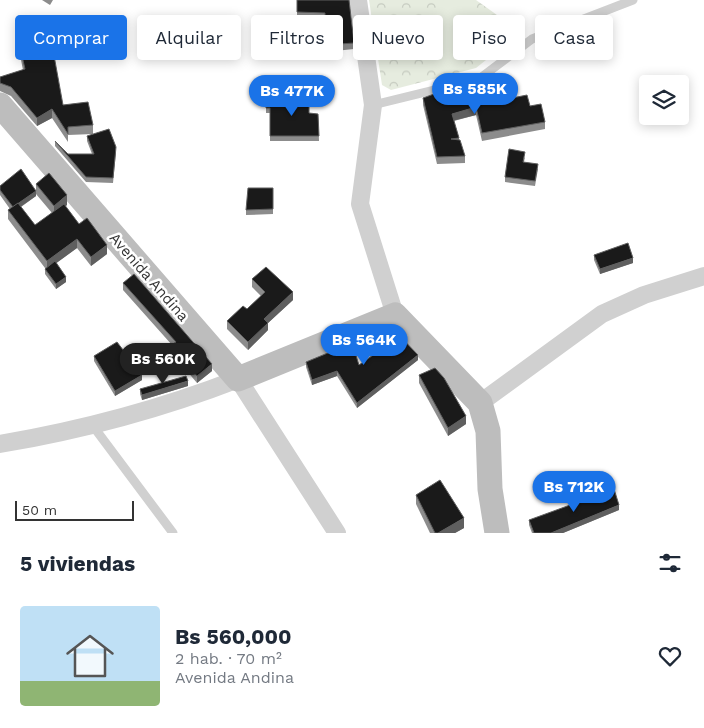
<!DOCTYPE html>
<html lang="es">
<head>
<meta charset="utf-8">
<style>
	body { margin:0; font-family:"Work Sans",sans-serif; background:#f6f6f7; color:#1f2937; height:100vh; display:flex; flex-direction:column; font-size:19px; white-space:nowrap }
	* { box-sizing:border-box; margin:0 }
	p { font-size:16px; color:#747a83 }
	.icon { flex:none; width:28px; height:28px; fill:none; stroke:currentColor; stroke-width:2; stroke-linecap:round; stroke-linejoin:round }
	.map { position:relative; height:533px; overflow:hidden }
	.details { display:flex; flex-direction:column; background:#fff; flex:1 }
	.details>* { flex:none }
	.hud { position:absolute; left:15px; top:15px; width:675px; height:45px; display:flex; gap:10px }
	.fabs { position:absolute; left:639px; top:75px; display:grid; gap:10px }
	.fabs a { display:grid; place-items:center; width:50px; height:50px; border-radius:5px; background:#fff; box-shadow:0 2px 12px #0003; font-size:25px }
	.scale { position:absolute; left:15px; bottom:12px; width:119px; box-sizing:border-box; padding-left:5px; border:2px solid #333; border-top:0; font-size:14px; line-height:18px; white-space:nowrap; color:#333; -webkit-text-stroke:4px #fff; paint-order:stroke }
	.price { position:absolute; translate:-50% -42px; padding:0 11px; border-radius:18px; background:#1a73e8; color:#fff; font-size:16px; line-height:32px; filter:drop-shadow(0 1px 2px #0008) }
	.price::after { content:''; position:absolute; left:50%; top:30px; width:15px; height:11px; margin-left:-8px; background:inherit; clip-path:polygon(0 0,100% 0,50% 100%) }
	.price.selected { background:#222; color:#fff }
	ul { padding:0; list-style:none }
	li { display:flex; align-items:center; gap:15px; height:125px; padding:0 20px }
	li+li { border-top:1px solid #e0e1e3 }
	li span { display:grid; place-items:center; flex:none; width:140px; height:100px; border-radius:5px; color:#555 }
	li>.icon { margin-inline-start:auto }
	span .icon { width:60px; height:60px; fill:#fffc; stroke-width:1 }
	li b { font-size:21px }
	h2 { display:flex; justify-content:space-between; align-items:center; height:60px; padding:0 20px; font-size:21px }
	.pill { padding:0 18px; border-radius:5px; background:#fff; box-shadow:0 2px 12px #0003; font-size:18px; line-height:45px }
	.pill.selected { background:#1a73e8; color:#fff }
	.map>svg:first-child { display:block }
</style>
</head>
<body>
<div class="map">
<svg width="704" height="533" viewBox="0 0 704 533">
	<defs>
		<pattern id="park-crowns" width="20" height="18" patternUnits="userSpaceOnUse" patternTransform="scale(1.25)"><rect width="20" height="18" fill="#e6ecdf"/><path d="M2 6a3 3 0 1 1 6 0M12 15a3 3 0 1 1 6 0" fill="none" stroke="#c6cbc0"/></pattern>
	</defs>
	<rect width="100%" height="100%" fill="#fff"/>
	<polygon fill="url(#park-crowns)" points="369,0 476,0 521,32 476,68 391,90 382,85"/>
	<polygon fill="#e6ecdf" points="444,0 459,0 488,20 448,77 409,51"/>
	<g fill="none" stroke-linecap="round" stroke-linejoin="round">
		<g stroke="#d0d0d0" stroke-width="9">
			<polyline points="373,105 479,79 532,39 633,0"/>
			<polyline points="93,426 173,533"/>
		</g>
		<g stroke="#d0d0d0" stroke-width="18">
			<polyline points="358,0 373,105 360,204 395,315"/>
			<polyline points="480,403 602,314 644,295 704,276"/>
			<path d="M 0,444 C 82,430 161,409 238,379 L 337,533"/>
		</g>
		<polyline stroke="#bdbdbd" stroke-width="25" points="0,105 238,379 395,315 480,403 488,431 490,489 497,533"/>
	</g>
	<g fill="#8c8c8c" fill-rule="evenodd">
		<polygon points="42,0 53,0 50,5"/>
		<polygon points="297,0 349,0 354,43 354,49 325,52 325,20 297,19"/>
		<polygon points="287,21 286,52 259,49 259,40"/>
		<polygon points="20,47 63,105 93,125 93,134 68,135 68,142 52,118 37,126 11,96 0,91 0,77 23,70 20,55"/>
		<polygon points="266,96 309,113 318,114 319,141 270,141 270,113 266,113"/>
		<polygon points="423,98 492,102 530,106 545,122 545,129 482,141 476,115 454,121 459,138 459,140 465,156 465,163 437,164 423,105"/>
		<polygon points="87,136 116,152 113,183 86,182 55,146 55,141 68,154 92,154 87,141"/>
		<polygon points="525,157 524,162 538,169 535,186 505,182 505,177"/>
		<path d="M 36,184 L 67,205 L 65,206 L 79,224 L 107,254 L 91,266 L 77,248 L 56,263 L 66,282 L 56,289 L 45,274 L 45,268 L 8,219 L 8,210 L 10,209 L 0,195 L 0,186 L 36,190 ZM 36,194 L 52,213 L 35,225 L 21,207 L 36,196 Z"/>
		<polygon points="273,188 273,214 246,215 246,210"/>
		<polygon points="594,255 633,263 600,274 594,260"/>
		<polygon points="252,279 293,300 268,323 268,330 248,350 227,329 227,321 247,309 261,296 252,287"/>
		<polygon points="123,283 212,371 197,383 171,352 171,345 172,345 123,290"/>
		<polygon points="388,334 418,360 357,408 337,376 312,385 306,367 306,362 359,365 390,343 388,339"/>
		<polygon points="94,356 142,380 115,396 94,361"/>
		<polygon points="419,375 466,424 448,436 419,383"/>
		<polygon points="188,386 142,400 140,394 140,389"/>
		<polygon points="416,495 464,528 455,533 430,533 416,504"/>
		<polygon points="619,510 563,533 532,533 529,525 529,520"/>
	</g>
	<g fill="#5f5f5f">
		<polygon points="476,107 476,115 452,121 452,114"/>
		<polygon points="52,109 52,118 37,126 37,118"/>
		<polygon points="36,191 36,196 13,212 13,207"/>
		<polygon points="67,195 67,205 54,216 54,206"/>
		<polygon points="77,239 77,248 47,270 47,261"/>
		<polygon points="107,245 107,254 91,266 91,257"/>
		<polygon points="633,258 633,263 600,274 600,269"/>
		<polygon points="66,277 66,282 56,289 56,284"/>
		<polygon points="293,292 293,300 268,323 268,330 248,350 248,342 264,319"/>
		<polygon points="418,355 418,360 357,408 357,403"/>
		<polygon points="212,364 212,371 197,383 197,376"/>
		<polygon points="337,371 337,376 312,385 312,380"/>
		<polygon points="142,375 142,380 115,396 115,391"/>
		<polygon points="188,381 188,386 142,400 142,395"/>
		<polygon points="466,416 466,424 448,436 448,428"/>
		<polygon points="619,505 619,510 563,533 551,533"/>
		<polygon points="464,518 464,528 455,533 438,533"/>
	</g>
	<g fill="#1a1a1a" stroke="#5f5f5f">
		<polygon points="297,0 349,0 354,43 325,45 325,13 297,12"/>
		<polygon points="262,16 287,21 286,44 259,40"/>
		<polygon points="51,39 63,105 88,102 93,125 68,127 68,134 52,109 37,118 11,87 0,83 0,77 25,69 20,47"/>
		<polygon points="486,80 492,102 527,95 530,106 541,104 545,122 482,133 476,107 452,114 459,138 451,139 460,140 465,156 437,157 423,98 445,90"/>
		<polygon points="266,96 309,96 309,113 318,114 319,136 270,136 270,108 266,108"/>
		<polygon points="109,129 116,147 113,178 86,177 55,141 68,154 94,154 87,136"/>
		<polygon points="509,149 525,152 523,162 538,164 535,181 505,177"/>
		<polygon points="21,169 36,191 13,207 0,190 0,186"/>
		<polygon points="49,173 67,195 54,206 36,184"/>
		<polygon points="248,188 273,188 273,209 246,210"/>
		<polygon points="18,203 35,225 64,204 79,224 87,218 107,245 91,257 77,239 47,261 8,210"/>
		<polygon points="628,243 633,258 600,269 594,255"/>
		<polygon points="55,261 66,277 56,284 45,269"/>
		<polygon points="266,267 293,292 264,319 268,323 248,342 227,321 243,306 247,309 265,292 252,279"/>
		<polygon points="134,274 212,364 197,376 171,345 176,342 123,283"/>
		<polygon points="395,331 418,355 357,403 337,371 312,380 306,362 352,343 359,365 392,342 388,334"/>
		<polygon points="117,342 142,375 115,391 94,356"/>
		<polygon points="435,368 444,378 466,416 448,428 419,375"/>
		<polygon points="186,376 188,381 142,395 140,389"/>
		<polygon points="440,480 464,518 438,533 435,533 416,495"/>
		<polygon points="614,489 619,505 551,533 534,533 529,520"/>
	</g>
	<g text-anchor="middle" stroke-width="5" stroke-linejoin="round" paint-order="stroke">
		<g font-size="15" fill="#333" stroke="#fff">
			<text transform="translate(149 277) rotate(49)" y="5">Avenida Andina</text>
		</g>
	</g>
</svg>
<div class="fabs">
<a><svg class="icon" aria-label="layers" viewBox="0 0 24 24"><path d="M12 4l9 5-9 5-9-5zM3 14l9 5 9-5"/></svg></a>
</div>
<div class="scale">50 m</div>
<b class="price" style="left:475px;top:115px">Bs 585K</b>
<b class="price" style="left:292px;top:117px">Bs 477K</b>
<b class="price" style="left:364px;top:366px">Bs 564K</b>
<b class="price selected" style="left:163px;top:385px">Bs 560K</b>
<b class="price" style="left:574px;top:513px">Bs 712K</b>
<div class="hud">
<a class="pill selected">Comprar</a>
<a class="pill">Alquilar</a>
<a class="pill">Filtros</a>
<a class="pill">Nuevo</a>
<a class="pill">Piso</a>
<a class="pill">Casa</a>
</div>
</div>
<section class="details">
<h2>5 viviendas<svg class="icon" aria-label="filters" viewBox="0 0 24 24"><path d="M4 7h16M4 17h16"/><circle cx="9" cy="7" r="2"/><circle cx="15" cy="17" r="2"/></svg></h2>
<ul>
<li><span style="background:linear-gradient(#bfe0f5 75%,#8fb573 0)"><svg class="icon" aria-label="home" viewBox="0 0 24 24"><path d="M3 11l9-7 9 7M6 9v11h12V9"/></svg></span><div><b>Bs 560,000</b><p>2 hab. · 70 m²</p><p>Avenida Andina</p></div><svg class="icon" aria-label="heart" viewBox="0 0 24 24"><path d="M12 20l-8-8c-3-5 5-10 8-4 3-6 11-1 8 4z"/></svg></li>
</ul>
</section>
</body>
</html>
